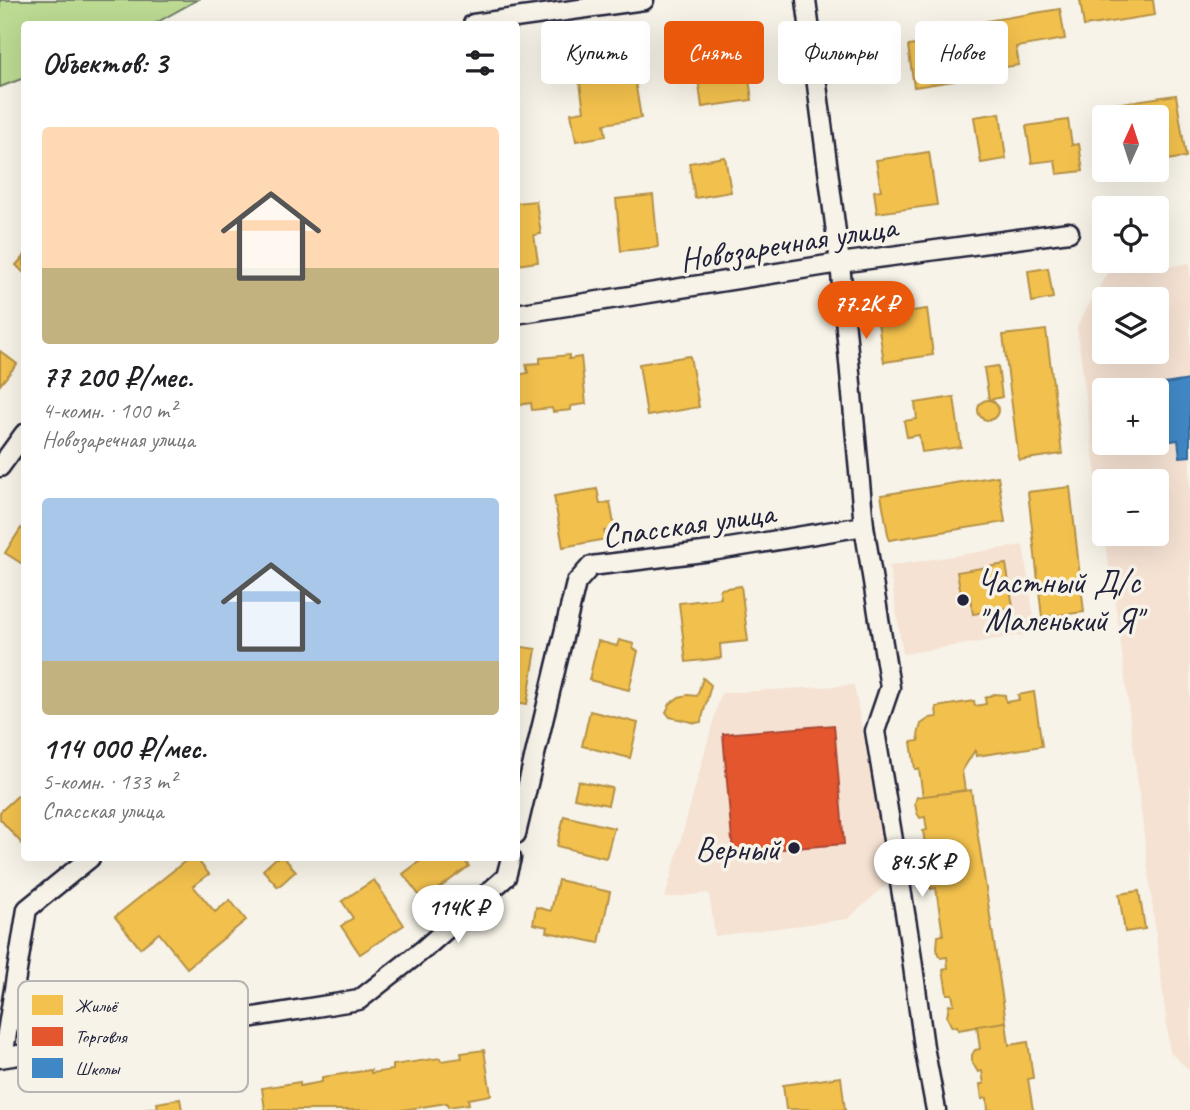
<!DOCTYPE html>
<html lang="ru">
<head>
<meta charset="utf-8">
<style>
	body { margin:0; font-family:Caveat,sans-serif; background:#f6f6f6; color:#202124; height:100vh; display:flex; flex-direction:column; font-size:26px; white-space:nowrap }
	* { box-sizing:border-box; margin:0 }
	p { font-size:23px; color:#757577 }
	.icon { flex:none; width:38px; height:38px; fill:none; stroke:currentColor; stroke-width:2; stroke-linecap:round; stroke-linejoin:round }
	.map { position:relative; flex:1; overflow:hidden }
	.panel { position:absolute; left:21px; top:21px; width:499px; height:840px; display:flex; flex-direction:column; background:#fff; border-radius:7px; box-shadow:0 7px 28px #0002 }
	.panel>* { flex:none }
	.hud { position:absolute; left:541px; top:21px; width:544px; height:63px; display:flex; gap:14px }
	.needle { width:46px; rotate:3deg }
	.controls { position:absolute; left:1092px; top:105px; display:grid; gap:14px }
	.controls a { display:grid; place-items:center; width:77px; height:77px; border-radius:7px; background:#fff; box-shadow:0 7px 28px #0002; font-size:35px }
	.price { position:absolute; translate:-50% -60px; padding:0 16px; border-radius:24px; background:#fff; color:#222; font-size:23px; line-height:46px; filter:drop-shadow(0 2px 4px #0008) }
	.price::after { content:''; position:absolute; left:50%; top:42px; width:21px; height:16px; margin-left:-10px; background:inherit; clip-path:polygon(0 0,100% 0,50% 100%) }
	.price.selected { background:#ea580c; color:#fff }
	ul { padding:0; list-style:none }
	li { display:grid; align-content:center; gap:14px; height:371px; padding:0 21px }
	li span { display:grid; place-items:center; height:217px; border-radius:7px; color:#555 }
	li>.icon { margin-inline-start:auto }
	span .icon { width:126px; height:126px; fill:#fffc; stroke-width:1 }
	li b { font-size:30px }
	h2 { display:flex; justify-content:space-between; align-items:center; height:84px; padding:0 21px; font-size:30px }
	.pill { padding:0 24px; border-radius:7px; background:#fff; box-shadow:0 7px 28px #0002; font-size:24px; line-height:63px }
	.pill.selected { background:#ea580c; color:#fff }
	.map>svg:first-child { display:block }
</style>
</head>
<body>
<div class="map">
<svg width="1190" height="1110" viewBox="0 0 1190 1110">
	<rect width="100%" height="100%" fill="#f7f3e8"/>
	<filter id="ink" filterUnits="userSpaceOnUse"><feTurbulence type="fractalNoise" baseFrequency=".0143" numOctaves="2"/><feDisplacementMap in="SourceGraphic" scale="14" xChannelSelector="R" yChannelSelector="G"/><feConvolveMatrix kernelMatrix="1 2 1 2 8 2 1 2 1" color-interpolation-filters="sRGB"/></filter>
	<g filter="url(#ink)">
		<g fill="#f5e2d3" fill-rule="evenodd">
			<path d="M 1147,261 L 1150,270 L 1190,263 L 1190,1071 L 1170,1052 L 1119,628 L 1103,532 L 1077,326 L 1110,268 ZM 1104,299 L 1157,299 L 1157,352 L 1104,352 ZM 1104,390 L 1157,390 L 1157,443 L 1104,443 ZM 1104,481 L 1157,481 L 1157,534 L 1104,534 Z"/>
			<polygon points="1023,545 1036,633 903,654 889,566"/>
			<polygon points="854,685 890,881 848,919 715,936 709,893 665,898 721,693"/>
		</g>
		<polygon fill="#bcda92" stroke="#6f7e66" stroke-width="2" points="0,0 197,0 154,24 24,24 24,78 0,87"/>
		<g fill="#f2c14e" stroke="#b49148" stroke-width="2">
			<polygon points="1080,0 1153,0 1155,15 1084,26"/>
			<polygon points="1060,9 1065,39 1016,47 1019,65 986,70 982,43 989,42 986,21"/>
			<polygon points="948,40 954,81 914,87 908,46"/>
			<polygon points="745,50 752,100 702,107 695,57"/>
			<polygon points="634,75 641,118 604,124 606,136 576,141 571,113 584,111 580,83"/>
			<polygon points="1176,95 1186,157 1161,161 1159,148 1157,148 1157,117 1117,117 1115,104"/>
			<polygon points="1000,113 1006,159 981,163 974,117"/>
			<polygon points="1068,120 1072,145 1079,144 1083,171 1057,174 1055,160 1032,163 1026,126"/>
			<polygon points="929,152 937,205 877,213 874,191 881,190 876,160"/>
			<polygon points="725,157 731,192 695,198 689,163"/>
			<polygon points="653,195 658,247 621,251 616,199"/>
			<polygon points="536,201 541,234 534,235 538,262 516,265 516,203"/>
			<polygon points="24,256 24,273 16,265"/>
			<polygon points="1048,268 1053,298 1032,302 1028,271"/>
			<polygon points="927,309 933,355 884,362 877,316"/>
			<polygon points="1046,330 1062,454 1019,460 1003,335"/>
			<polygon points="0,351 17,364 0,385"/>
			<polygon points="569,355 569,359 581,357 586,404 571,406 571,410 553,412 552,408 532,410 531,403 518,405 516,375 528,373 526,364 540,363 540,358"/>
			<polygon points="690,356 699,407 647,416 639,364"/>
			<polygon points="998,366 1002,397 989,400 984,368"/>
			<polygon points="954,397 961,447 922,452 919,435 907,437 904,421 917,419 915,403"/>
			<circle cx="988" cy="410" r="10"/>
			<polygon points="998,476 1005,522 889,540 881,495"/>
			<polygon points="1070,487 1084,612 1042,617 1028,492"/>
			<polygon points="597,489 600,504 610,502 615,530 604,531 606,539 563,547 554,496"/>
			<polygon points="21,528 24,531 24,565 5,553"/>
			<polygon points="1006,564 1013,607 973,614 970,597 962,599 957,572"/>
			<polygon points="741,586 748,641 720,644 721,658 686,662 679,603 721,598 720,589"/>
			<polygon points="619,640 634,644 633,649 638,651 629,690 589,680 598,641 617,646"/>
			<polygon points="516,646 536,649 527,704 516,702"/>
			<polygon points="703,678 711,685 701,722 696,723 670,717 666,712 670,704 679,697 688,695 697,696"/>
			<polygon points="1034,692 1042,746 976,756 975,750 962,771 965,790 923,797 919,769 915,769 911,742 919,741 918,735 921,724 930,718 937,717 936,707 974,701 975,706 986,704 985,698 994,694 1005,695 1006,702 1019,700 1018,695"/>
			<polygon points="590,711 638,723 630,758 582,746"/>
			<polygon points="578,781 612,788 608,805 574,798"/>
			<polygon points="24,790 24,846 0,819 0,812"/>
			<polygon points="971,790 1006,1022 958,1030 957,1026 952,1027 947,1017 949,1005 954,1004 952,994 947,994 943,969 948,968 947,957 941,958 938,954 937,948 938,936 943,935 936,888 931,889 926,878 927,867 933,866 931,855 927,856 923,831 927,830 925,817 920,818 917,813 915,803 917,797"/>
			<polygon points="564,816 614,828 606,858 557,846"/>
			<polygon points="189,858 196,858 209,874 193,886 215,912 230,900 246,920 187,968 159,933 140,948 115,917"/>
			<polygon points="276,858 284,858 296,871 278,887 263,870"/>
			<polygon points="424,858 462,858 469,866 423,900 403,874"/>
			<polygon points="374,880 404,925 360,954 341,926 353,918 342,901"/>
			<polygon points="558,880 610,892 599,943 547,932 548,927 533,924 536,907 551,911"/>
			<polygon points="1139,891 1145,929 1125,932 1119,894"/>
			<polygon points="1006,1022 1009,1045 1028,1042 1033,1078 1028,1079 1033,1110 988,1110 987,1098 982,1099 980,1084 984,1084 982,1071 978,1072 972,1062 972,1055 975,1050 980,1049 977,1026"/>
			<polygon points="484,1050 491,1095 468,1099 469,1104 448,1107 447,1103 402,1110 265,1110 262,1088 300,1082 300,1086 322,1082 322,1077 371,1070 371,1073 393,1070 393,1065 440,1058 441,1061 462,1058 461,1053"/>
			<polygon points="841,1077 845,1110 786,1109 783,1085"/>
			<polygon points="180,1099 182,1110 141,1110 158,1108 157,1103"/>
		</g>
		<polygon fill="#e4572e" stroke="#aa4732" stroke-width="2" points="834,725 844,844 733,853 723,734"/>
		<polygon fill="#3f88c5" stroke="#36699c" stroke-width="2" points="1190,380 1190,456 1180,457 1178,440 1125,448 1124,443 1157,443 1157,396 1158,396 1157,385"/>
		<g fill="none" stroke-linecap="round" stroke-linejoin="round">
			<g stroke="#22223b" stroke-width="23">
				<g id="minor">
					<polyline points="806,0 840,263 864,526 890,687 875,731 909,937 924,1047 936,1110"/>
					<polyline points="473,24 644,0"/>
					<polyline points="516,314 840,263 1069,232"/>
					<polyline points="0,467 24,434"/>
					<polyline points="516,834 576,583 591,566 711,551 864,526"/>
					<polyline points="3,1057 27,909 90,858"/>
					<polyline points="0,1058 359,1000 424,949 506,877 511,858"/>
				</g>
			</g>
			<use href="#minor" stroke="#f7f3e8" stroke-width="18"/>
		</g>
	</g>
	<g fill="#22223b" stroke="#f7f3e8" stroke-width="2.5">
		<circle cx="963" cy="600" r="7"/>
		<circle cx="794" cy="848" r="7"/>
	</g>
	<g text-anchor="middle" stroke-width="7" stroke-linejoin="round" paint-order="stroke">
		<g font-size="33" fill="#22223b" stroke="#f7f3e8">
			<text transform="translate(788 242) rotate(-9)" y="12">Новозаречная улица</text>
			<text transform="translate(688 523) rotate(-8)" y="12">Спасская улица</text>
		</g>
		<g font-size="33" fill="#22223b" stroke="#f7f3e8" text-anchor="start">
			<text x="977" y="593">Частный Д/с<tspan x="977" dy="38">"Маленький Я"</tspan></text>
			<text x="780" y="860" text-anchor="end">Верный</text>
		</g>
	</g>
	<rect x="18" y="981" width="230" height="111" rx="10" fill="#f7f3e8" stroke="#b7b4b4" stroke-width="2"/>
	<rect x="32" y="995" width="31" height="20" fill="#f2c14e"/>
	<rect x="32" y="1027" width="31" height="19" fill="#e4572e"/>
	<rect x="32" y="1058" width="31" height="20" fill="#3f88c5"/>
	<g font-size="19" fill="#22223b">
		<text x="75" y="1012">Жильё</text>
		<text x="75" y="1043">Торговля</text>
		<text x="75" y="1075">Школы</text>
	</g>
</svg>
<div class="controls">
<a><svg class="needle" viewBox="-14 -14 28 28"><path d="M0-13l5 13h-10z" fill="#e53935"/><path d="M0 13l5-13h-10z" fill="#757577"/></svg></a>
<a><svg class="icon" aria-label="locate" viewBox="0 0 24 24"><circle cx="12" cy="12" r="6"/><path d="M12 2v4M12 18v4M2 12h4M18 12h4"/></svg></a>
<a><svg class="icon" aria-label="layers" viewBox="0 0 24 24"><path d="M12 4l9 5-9 5-9-5zM3 14l9 5 9-5"/></svg></a>
<a>+</a>
<a>−</a>
</div>
<b class="price selected" style="left:866px;top:341px">77.2K ₽</b>
<b class="price" style="left:922px;top:899px">84.5K ₽</b>
<b class="price" style="left:458px;top:945px">114K ₽</b>
<div class="hud">
<a class="pill">Купить</a>
<a class="pill selected">Снять</a>
<a class="pill">Фильтры</a>
<a class="pill">Новое</a>
</div>
<section class="panel">
<h2>Объектов: 3<svg class="icon" aria-label="filters" viewBox="0 0 24 24"><path d="M4 7h16M4 17h16"/><circle cx="9" cy="7" r="2"/><circle cx="15" cy="17" r="2"/></svg></h2>
<ul>
<li><span style="background:linear-gradient(#ffd9b3 65%,#c2b280 0)"><svg class="icon" aria-label="home" viewBox="0 0 24 24"><path d="M3 11l9-7 9 7M6 9v11h12V9"/></svg></span><div><b>77 200 ₽/мес.</b><p>4-комн. · 100 m²</p><p>Новозаречная улица</p></div></li>
<li><span style="background:linear-gradient(#a9c7e8 75%,#c2b280 0)"><svg class="icon" aria-label="home" viewBox="0 0 24 24"><path d="M3 11l9-7 9 7M6 9v11h12V9"/></svg></span><div><b>114 000 ₽/мес.</b><p>5-комн. · 133 m²</p><p>Спасская улица</p></div></li>
</ul>
</section>
</div>
</body>
</html>
